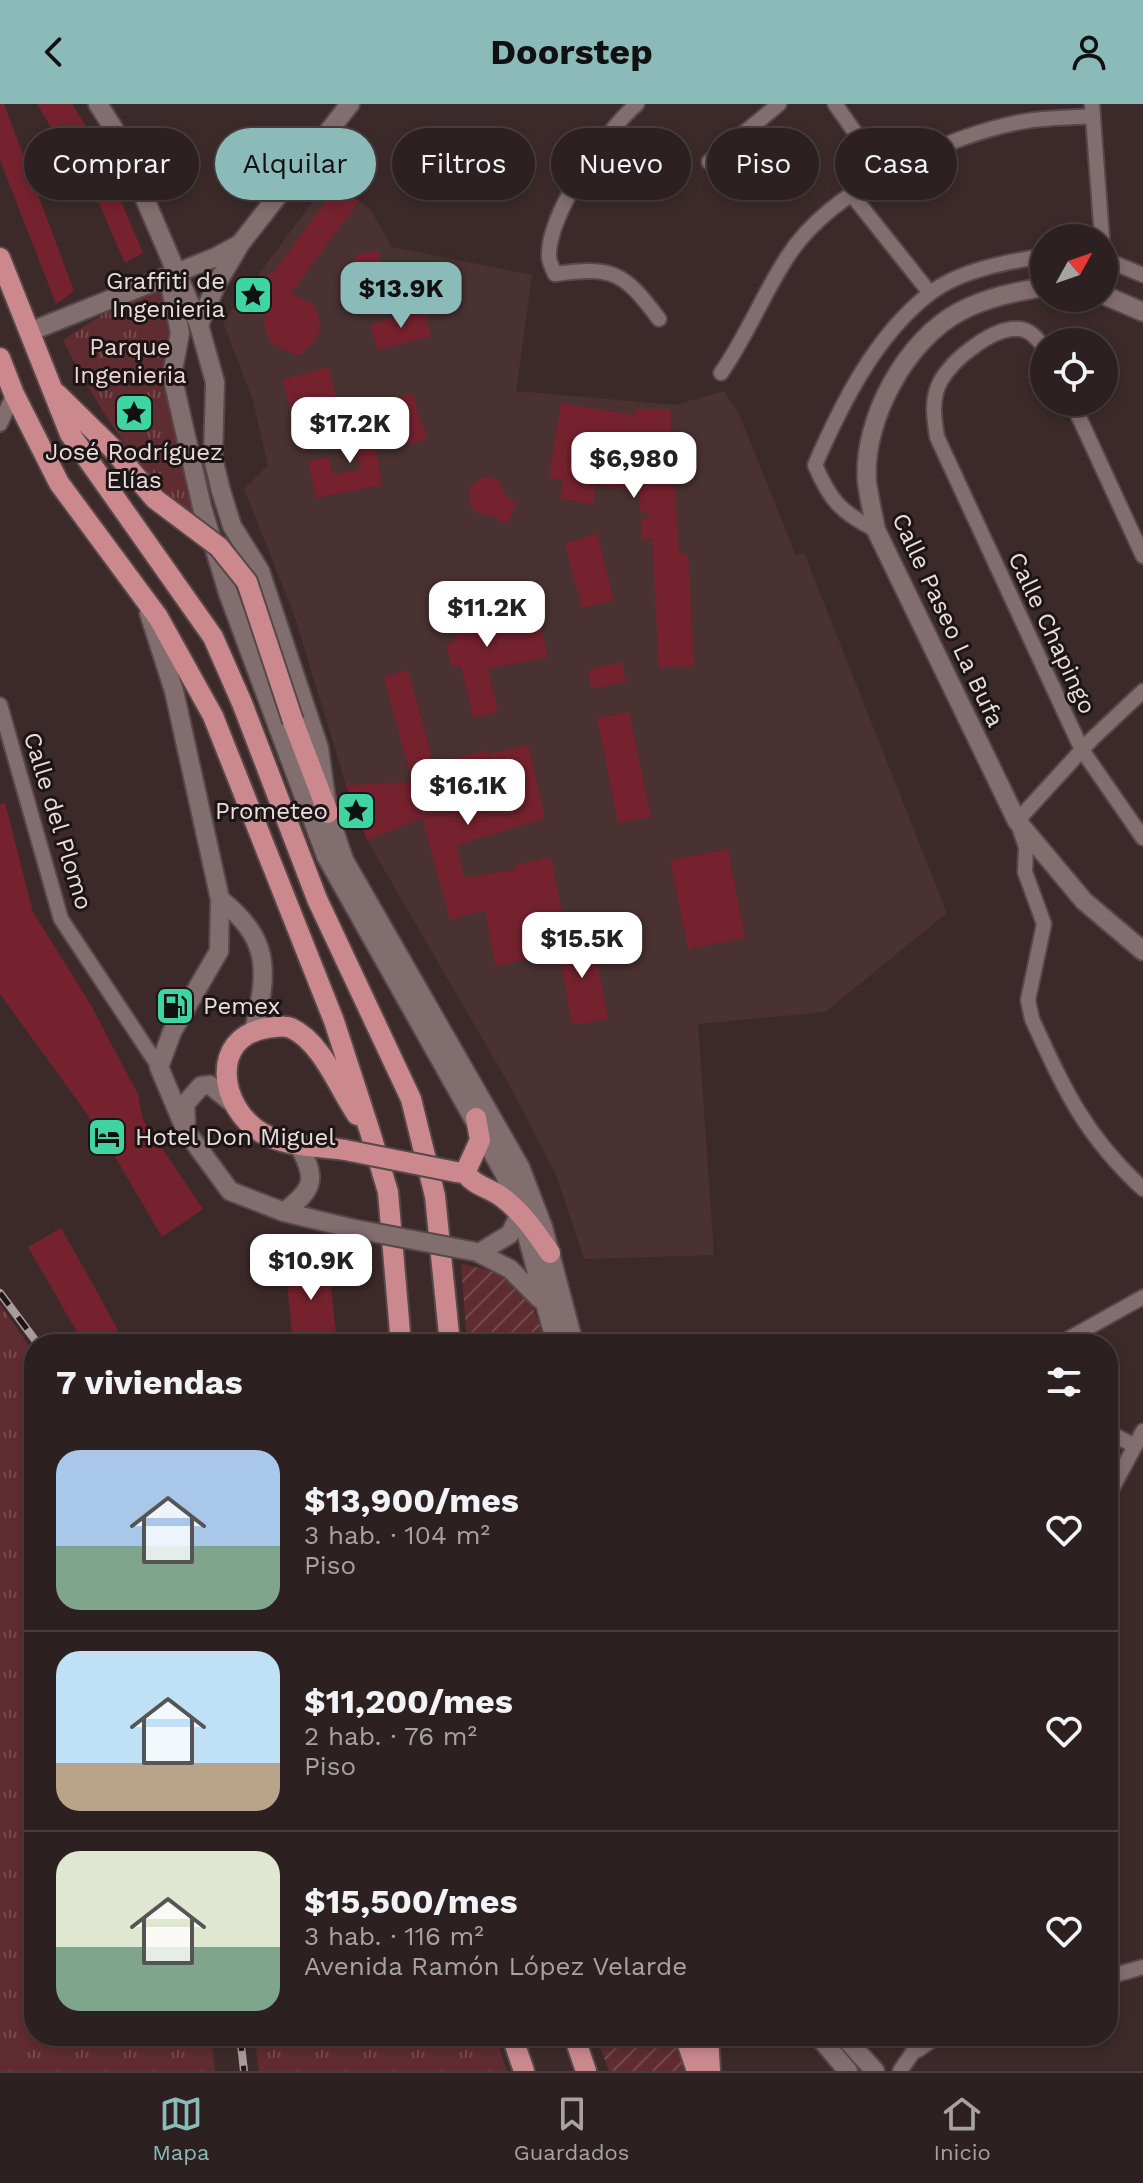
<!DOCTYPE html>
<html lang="es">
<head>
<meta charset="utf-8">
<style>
	body { margin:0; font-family:"Work Sans",sans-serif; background:#392d2d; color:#f1f3f6; height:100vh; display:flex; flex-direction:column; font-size:30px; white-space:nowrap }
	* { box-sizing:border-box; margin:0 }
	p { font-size:26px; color:#a7a3a5 }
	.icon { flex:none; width:44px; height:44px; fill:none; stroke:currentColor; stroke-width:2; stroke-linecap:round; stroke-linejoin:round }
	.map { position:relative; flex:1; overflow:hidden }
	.sheet { position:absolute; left:24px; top:1230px; width:1094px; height:712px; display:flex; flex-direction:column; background:#2d2020; border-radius:32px; box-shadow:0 4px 12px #0003,0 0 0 2px #483e3e }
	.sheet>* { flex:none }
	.guide { position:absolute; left:24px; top:24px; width:1096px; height:72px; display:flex; gap:16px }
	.needle { width:52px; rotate:50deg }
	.tools { position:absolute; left:1030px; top:120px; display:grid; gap:16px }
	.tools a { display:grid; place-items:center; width:88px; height:88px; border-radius:50%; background:#2d2020; box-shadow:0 4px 12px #0003,0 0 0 2px #483e3e; font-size:40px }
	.price { position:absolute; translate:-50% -68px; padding:0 18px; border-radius:16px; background:#fff; color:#222; font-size:26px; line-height:52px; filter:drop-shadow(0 2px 4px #0008) }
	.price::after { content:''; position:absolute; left:50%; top:48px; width:24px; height:18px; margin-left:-12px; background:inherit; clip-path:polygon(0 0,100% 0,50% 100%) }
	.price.current { background:#8bbbb9; color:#111 }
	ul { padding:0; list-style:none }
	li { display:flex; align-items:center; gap:24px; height:200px; padding:0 32px }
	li+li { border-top:2px solid #483e3e }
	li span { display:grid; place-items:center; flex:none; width:224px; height:160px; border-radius:24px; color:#555 }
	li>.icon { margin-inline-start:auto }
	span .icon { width:96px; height:96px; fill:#fffc; stroke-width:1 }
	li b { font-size:34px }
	h2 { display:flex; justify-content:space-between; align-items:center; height:96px; padding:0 32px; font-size:34px }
	.pill { padding:0 28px; border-radius:36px; background:#2d2020; box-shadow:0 4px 12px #0003,0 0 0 2px #483e3e; font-size:28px; line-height:72px }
	.pill.current { background:#8bbbb9; color:#111 }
	header { display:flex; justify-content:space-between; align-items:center; height:104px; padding:0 32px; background:#8bbbb9; color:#111; font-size:36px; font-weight:700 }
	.tabs { display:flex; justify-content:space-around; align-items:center; height:112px; border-top:2px solid #483e3e; background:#2d2020; font-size:22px; color:#a7a3a5 }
	.tabs a { display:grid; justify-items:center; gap:4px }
	.tabs .current { color:#8bbbb9 }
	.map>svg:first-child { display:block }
</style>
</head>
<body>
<header><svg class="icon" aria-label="back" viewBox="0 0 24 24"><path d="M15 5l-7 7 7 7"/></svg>Doorstep<svg class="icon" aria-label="person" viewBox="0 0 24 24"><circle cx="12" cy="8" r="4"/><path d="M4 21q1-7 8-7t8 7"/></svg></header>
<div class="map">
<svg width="1143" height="1967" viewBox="0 0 1143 1967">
	<defs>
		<pattern id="grass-tufts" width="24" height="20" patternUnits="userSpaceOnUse" patternTransform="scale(2)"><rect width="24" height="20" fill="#5f2c31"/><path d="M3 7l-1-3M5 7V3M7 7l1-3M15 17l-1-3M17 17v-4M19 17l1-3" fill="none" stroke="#764a4e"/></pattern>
		<pattern id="garden-furrows" width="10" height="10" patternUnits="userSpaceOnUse" patternTransform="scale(2)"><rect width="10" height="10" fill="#5f2c31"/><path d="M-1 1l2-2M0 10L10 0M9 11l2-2" fill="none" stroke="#764a4e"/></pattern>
	</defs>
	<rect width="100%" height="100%" fill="#3c2a2a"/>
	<polygon fill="#4a3232" points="329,76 370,105 392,143 532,171 516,287 675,301 724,287 739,310 796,452 804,449 947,809 825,908 698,920 714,1151 584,1155 556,1071 510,982 367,736 346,681 295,513 244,385 268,361 253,297 223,218"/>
	<g fill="url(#grass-tufts)">
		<path d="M 166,170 L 208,425 C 143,377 99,307 63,236 Z"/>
		<polygon points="0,1200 34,1249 34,1932 211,1932 215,1967 0,1967"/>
		<polygon points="254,1932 495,1932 507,1967 259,1967"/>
	</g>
	<g fill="url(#garden-furrows)">
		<path d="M 461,1160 C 517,1170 531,1186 545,1240 L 467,1240 Z"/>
		<polygon points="596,1932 676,1932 687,1967 609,1967"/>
	</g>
	<g fill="#75222e">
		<polygon points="0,0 4,0 74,187 56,200 0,56"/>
		<polygon points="37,0 72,0 111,62 107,65 143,149 125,159 94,88 103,84 79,48 69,54"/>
		<polygon points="338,81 359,97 291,189 314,201 321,220 315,238 298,252 271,239 264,222 265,213 250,184 275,166"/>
		<polygon points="379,147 381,160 396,158 400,184 361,191 354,151"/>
		<polygon points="424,206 431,232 378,246 370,220"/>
		<polygon points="328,263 344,317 298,330 282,276"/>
		<polygon points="412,289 427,335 409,341 394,295"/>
		<polygon points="561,299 635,311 634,305 670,305 679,450 688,449 694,562 659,564 652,435 642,436 641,415 653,410 640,408 639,388 596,380 593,400 560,395 563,376 549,374"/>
		<polygon points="370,311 382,381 316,394 308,357 329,353 333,371 361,365 350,315"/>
		<polygon points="485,372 498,375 507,393 517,399 507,420 491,411 479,410 469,401 469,383"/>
		<polygon points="597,429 614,497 582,504 565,440"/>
		<polygon points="470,484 480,527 539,515 548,553 488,565 498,608 473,614 461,562 452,563 446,540 455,538 444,489"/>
		<polygon points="622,558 626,578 591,585 588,566"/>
		<polygon points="408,566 434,660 486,646 487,650 528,641 545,714 456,742 465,774 516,765 515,761 551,753 566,828 522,837 526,856 495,862 485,806 450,816 422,714 367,736 346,681 412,678 384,573"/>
		<polygon points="629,608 651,713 618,719 597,614"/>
		<polygon points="5,699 33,808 89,898 138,990 143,1016 203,1105 162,1133 103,1032 0,890 0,700"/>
		<polygon points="728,745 745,834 688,845 670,756"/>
		<polygon points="592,830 608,915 572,921 557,836"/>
		<polygon points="61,1124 99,1191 125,1240 84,1240 28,1143"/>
		<polygon points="328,1154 337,1240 293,1240 285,1158"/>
	</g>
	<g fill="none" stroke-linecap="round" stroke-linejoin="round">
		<g stroke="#564748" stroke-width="18">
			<g id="minor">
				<path d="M 637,0 C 606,26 547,111 549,153 C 549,158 553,165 555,170 C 613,162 624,168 659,215"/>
				<polyline points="835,0 885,71"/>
				<polyline points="1092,0 1102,134"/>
				<polyline points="709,58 779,0"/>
				<polyline points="852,91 930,189"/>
				<polyline points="1104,155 1143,171"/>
				<path d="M 1044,243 C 1038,236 1031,226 1020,225 C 993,222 952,256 940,278 C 931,296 934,314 937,333 L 1082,646 L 1143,734"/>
				<path d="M 721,269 C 747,232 763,190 788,152 C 831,85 949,30 1026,17 C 1048,13 1071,14 1093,12"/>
				<polyline points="1072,298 1143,452"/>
				<polyline points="0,320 14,290"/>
				<path d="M 876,426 C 842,409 830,397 815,361 C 841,301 875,232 929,190 C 960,166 1006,158 1044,152"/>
				<path d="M 1143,587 L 1091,636 L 1017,717 L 1026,743 L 1025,768 L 1044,820 L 1028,896 L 1032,915 C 1065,987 1084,1030 1143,1085"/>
				<polyline points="0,601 61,815 159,963"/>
				<polyline points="1059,1240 1143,1193"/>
				<polyline points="1108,1328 1135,1342"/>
				<polyline points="1108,1392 1143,1327"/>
				<polyline points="1108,1873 1143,1863"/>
				<polyline points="918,1946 938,1932"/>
				<polyline points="900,1967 924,1932"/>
			</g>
		</g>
		<g stroke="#564748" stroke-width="22">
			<g id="tertiary">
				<polyline points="98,0 117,30 199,221 215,278 213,354 221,387 232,422 260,467 319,644 328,709 344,756 520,1063 543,1123 574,1240"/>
				<polyline points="170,180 180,229 172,271 202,403 228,489 326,752 504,1069 521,1109 556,1240"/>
				<path d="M 1044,183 C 1015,188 988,193 961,207 C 906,235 862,317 867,378 C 869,394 873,410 876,426 L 1017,717 L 1084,797 L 1143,847"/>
				<polyline points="1104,191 1143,208"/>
				<polyline points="199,221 217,179 239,142"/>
				<polyline points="29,228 216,153 240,140 350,0"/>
				<polyline points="149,509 174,587 220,795 219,847 172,928 159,963 186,1027 230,1087 284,1108 350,1124"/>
				<path d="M 220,795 C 271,836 268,866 254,926"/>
				<polyline points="186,1017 185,1000 201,982 210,981 231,998"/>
				<path d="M 284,1108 C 315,1084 317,1075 298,1040"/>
				<polyline points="477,1148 510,1165 540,1195"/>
				<polyline points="479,1149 510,1130 523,1104"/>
				<polyline points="818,1932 848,1967"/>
				<polyline points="843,1932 875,1967"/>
			</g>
		</g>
		<g stroke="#564748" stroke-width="24">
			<g id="primary">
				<polyline points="0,154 70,330 213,533 242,599 317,795 411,995 435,1092 450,1240"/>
				<polyline points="0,254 14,290 59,379 158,513 213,612 334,917 371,1031 388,1088 401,1240"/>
				<polyline points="57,290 111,343"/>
				<polyline points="293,617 328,709"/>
				<path d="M 345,1046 C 318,1042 286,1043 262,1029 C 219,1004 209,933 267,924 C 275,923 284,921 291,924 C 322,938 339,985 357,1011"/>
				<path d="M 456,1068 L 465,1069 C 476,1083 489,1083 503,1094 C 523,1109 536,1129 550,1149"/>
				<polyline points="465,1069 480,1036 476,1014"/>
				<polyline points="512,1932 524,1967"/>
				<polyline points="574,1932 586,1967"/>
				<polyline points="685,1932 697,1967"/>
				<polyline points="708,1932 710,1967"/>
			</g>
		</g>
		<use href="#minor" stroke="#836e6f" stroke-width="14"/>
		<use href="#tertiary" stroke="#836e6f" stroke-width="18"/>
		<use href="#primary" stroke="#cc898d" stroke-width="20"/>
		<g stroke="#aa9c9c" stroke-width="8">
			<g id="rail">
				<polyline points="0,1189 38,1240"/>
				<polyline points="240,1932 244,1967"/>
			</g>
		</g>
		<use href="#rail" stroke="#1d1515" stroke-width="5" stroke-dasharray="15" stroke-linecap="butt"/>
		<g stroke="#564748" stroke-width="22" stroke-linecap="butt">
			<polyline id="tertiary-bridge" points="350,1124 477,1148"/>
		</g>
		<g stroke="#564748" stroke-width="24" stroke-linecap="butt">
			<g id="primary-bridge">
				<polyline points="111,343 155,395 219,443 247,478 293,617"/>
				<polyline points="345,1046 456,1068"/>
			</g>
		</g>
		<use href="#tertiary-bridge" stroke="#836e6f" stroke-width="18"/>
		<use href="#primary-bridge" stroke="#cc898d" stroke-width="20"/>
	</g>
	<defs>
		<g id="sight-square" transform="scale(2)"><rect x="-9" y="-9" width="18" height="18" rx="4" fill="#3fd4a2" stroke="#1d1515"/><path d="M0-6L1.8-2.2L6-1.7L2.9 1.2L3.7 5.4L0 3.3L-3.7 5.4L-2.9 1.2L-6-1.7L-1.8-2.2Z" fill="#111"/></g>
		<g id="fuel-square" transform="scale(2)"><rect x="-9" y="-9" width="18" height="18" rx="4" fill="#3fd4a2" stroke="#1d1515"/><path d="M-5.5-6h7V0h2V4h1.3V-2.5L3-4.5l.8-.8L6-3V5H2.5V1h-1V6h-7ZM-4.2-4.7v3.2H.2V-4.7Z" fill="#111"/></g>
		<g id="hotel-square" transform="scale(2)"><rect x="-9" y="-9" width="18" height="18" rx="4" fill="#3fd4a2" stroke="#1d1515"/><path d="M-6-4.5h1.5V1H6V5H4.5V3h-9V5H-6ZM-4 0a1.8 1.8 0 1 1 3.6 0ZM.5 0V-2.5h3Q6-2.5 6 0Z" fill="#111"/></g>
	</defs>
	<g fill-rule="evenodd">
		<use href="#sight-square" x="253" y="191"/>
		<use href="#sight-square" x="134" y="309"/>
		<use href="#sight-square" x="356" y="707"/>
		<use href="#fuel-square" x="175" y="902"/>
		<use href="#hotel-square" x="107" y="1033"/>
	</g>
	<g text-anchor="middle" stroke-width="6" stroke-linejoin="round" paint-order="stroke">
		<g font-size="24" fill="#e9dddd" stroke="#1d1515" text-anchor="end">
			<text x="225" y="185">Graffiti de<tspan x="225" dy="28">Ingenieria</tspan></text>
			<text x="134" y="356" text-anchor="middle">José Rodríguez<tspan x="134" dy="28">Elías</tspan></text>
			<text x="328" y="715">Prometeo</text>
			<text x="203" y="910" text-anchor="start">Pemex</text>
			<text x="135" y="1041" text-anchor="start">Hotel Don Miguel</text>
		</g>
		<g font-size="24" fill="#f0d5d6" stroke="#1d1515">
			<text x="130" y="251">Parque<tspan x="130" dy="28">Ingenieria</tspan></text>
		</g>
		<g font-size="24" fill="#e9dddd" stroke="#1d1515">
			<text transform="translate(948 516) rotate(65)" y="8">Calle Paseo La Bufa</text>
			<text transform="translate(1052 529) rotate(65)" y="8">Calle Chapingo</text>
			<text transform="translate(58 717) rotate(73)" y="8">Calle del Plomo</text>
		</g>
	</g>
</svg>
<div class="tools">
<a><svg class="needle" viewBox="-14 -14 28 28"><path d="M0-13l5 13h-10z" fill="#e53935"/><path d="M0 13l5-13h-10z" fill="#a7a3a5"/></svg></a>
<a><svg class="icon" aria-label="locate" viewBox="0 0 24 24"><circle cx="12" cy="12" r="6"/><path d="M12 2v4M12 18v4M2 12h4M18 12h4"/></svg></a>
</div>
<b class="price current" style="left:401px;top:226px">$13.9K</b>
<b class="price" style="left:350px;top:361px">$17.2K</b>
<b class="price" style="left:634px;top:396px">$6,980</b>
<b class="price" style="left:487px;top:545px">$11.2K</b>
<b class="price" style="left:468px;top:723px">$16.1K</b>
<b class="price" style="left:582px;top:876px">$15.5K</b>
<b class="price" style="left:311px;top:1198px">$10.9K</b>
<div class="guide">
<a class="pill">Comprar</a>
<a class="pill current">Alquilar</a>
<a class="pill">Filtros</a>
<a class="pill">Nuevo</a>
<a class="pill">Piso</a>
<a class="pill">Casa</a>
</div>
<section class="sheet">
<h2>7 viviendas<svg class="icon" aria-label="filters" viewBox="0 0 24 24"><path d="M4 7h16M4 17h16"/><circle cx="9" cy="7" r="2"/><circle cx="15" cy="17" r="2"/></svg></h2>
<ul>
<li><span style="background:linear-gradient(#a9c7e8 60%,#7fa58c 0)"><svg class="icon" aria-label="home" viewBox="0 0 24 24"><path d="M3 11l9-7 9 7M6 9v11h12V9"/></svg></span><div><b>$13,900/mes</b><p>3 hab. · 104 m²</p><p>Piso</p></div><svg class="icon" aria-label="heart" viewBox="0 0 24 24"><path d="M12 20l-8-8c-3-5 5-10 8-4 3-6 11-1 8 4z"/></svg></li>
<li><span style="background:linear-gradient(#bfe0f5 70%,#b9a48a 0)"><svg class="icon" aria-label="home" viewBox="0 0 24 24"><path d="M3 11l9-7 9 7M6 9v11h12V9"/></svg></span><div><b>$11,200/mes</b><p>2 hab. · 76 m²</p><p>Piso</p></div><svg class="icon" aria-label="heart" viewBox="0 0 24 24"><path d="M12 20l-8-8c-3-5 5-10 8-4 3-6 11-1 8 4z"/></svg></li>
<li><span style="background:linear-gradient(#dfe7d0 60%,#7fa58c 0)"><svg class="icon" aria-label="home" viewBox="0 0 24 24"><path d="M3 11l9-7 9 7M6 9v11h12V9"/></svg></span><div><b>$15,500/mes</b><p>3 hab. · 116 m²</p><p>Avenida Ramón López Velarde</p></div><svg class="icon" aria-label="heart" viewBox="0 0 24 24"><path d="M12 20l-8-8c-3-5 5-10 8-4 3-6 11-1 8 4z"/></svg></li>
</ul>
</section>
</div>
<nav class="tabs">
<a class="current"><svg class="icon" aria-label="map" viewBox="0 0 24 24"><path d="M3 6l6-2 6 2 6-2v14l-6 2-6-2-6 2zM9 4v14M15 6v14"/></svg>Mapa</a>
<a><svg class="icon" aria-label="saved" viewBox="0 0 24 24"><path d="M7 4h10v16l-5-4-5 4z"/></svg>Guardados</a>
<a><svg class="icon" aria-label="home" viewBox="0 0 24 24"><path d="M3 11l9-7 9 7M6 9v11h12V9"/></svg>Inicio</a>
</nav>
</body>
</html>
